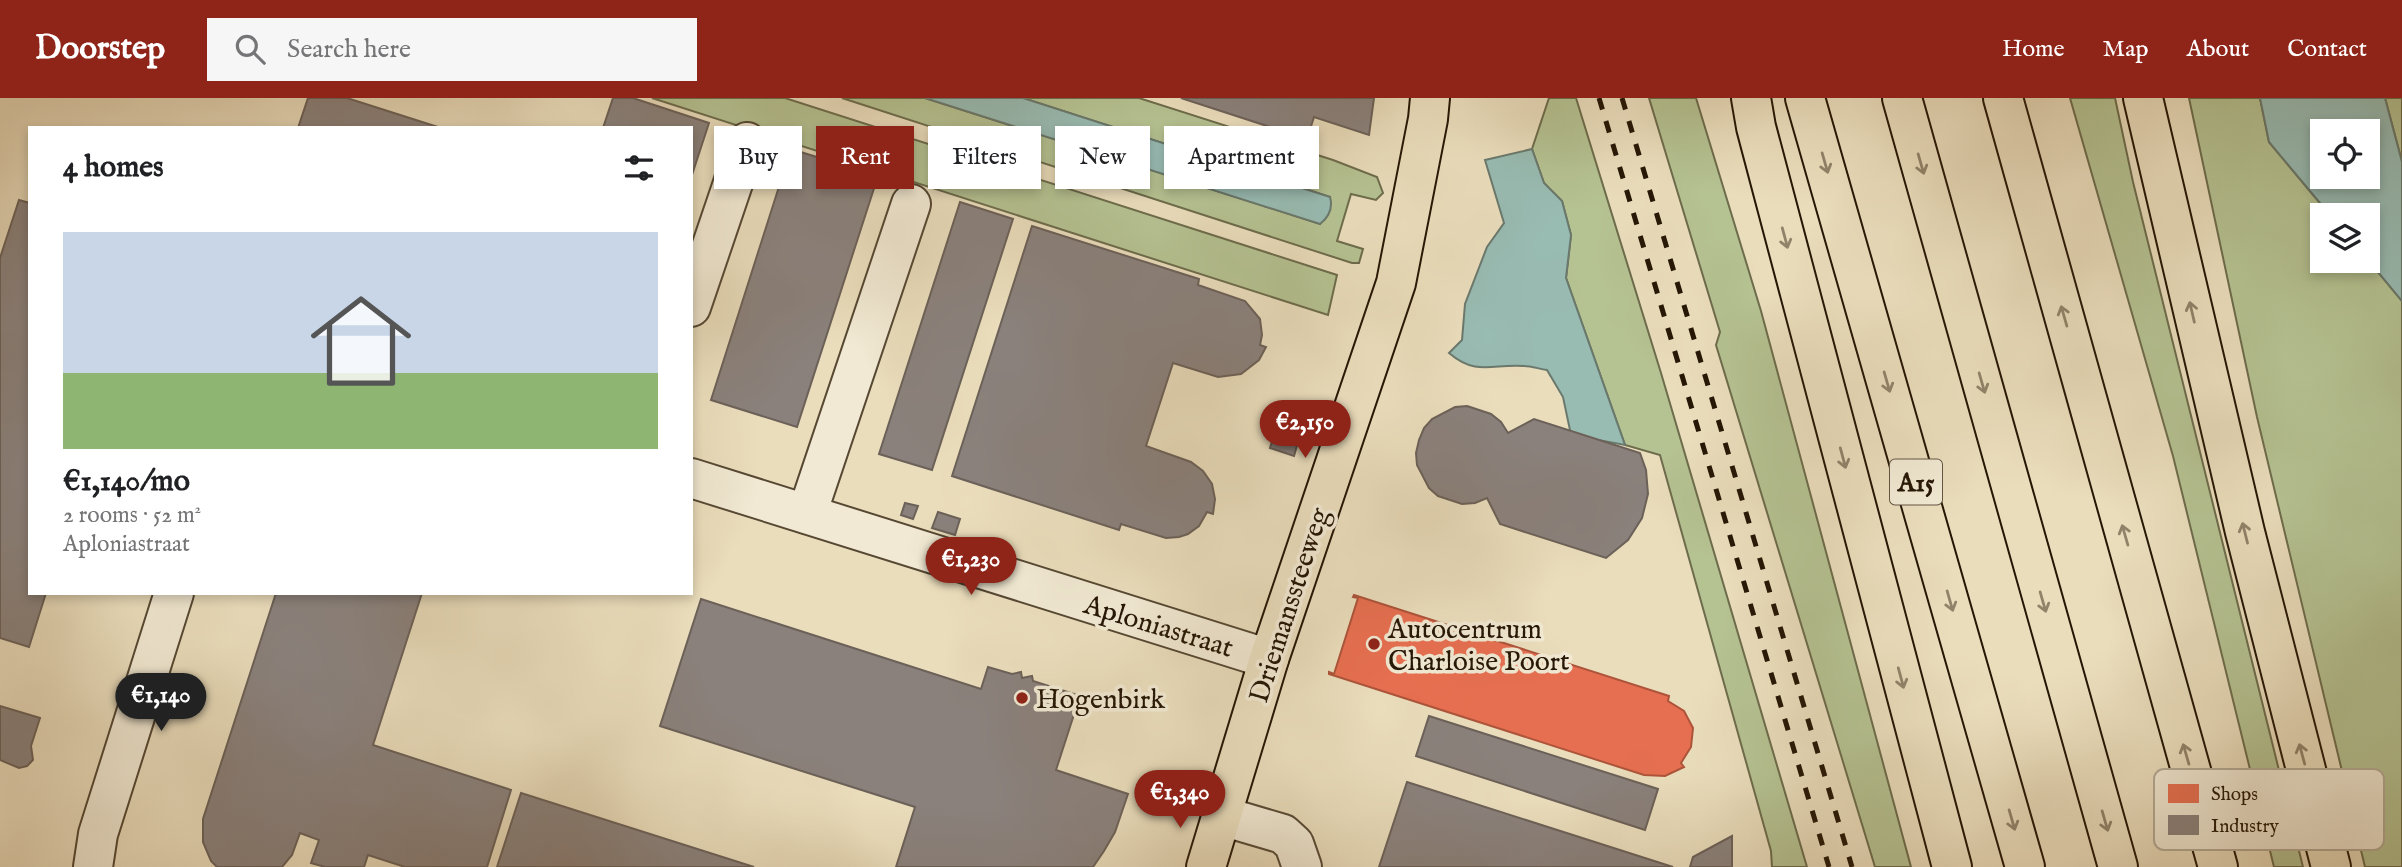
<!DOCTYPE html>
<html lang="en">
<head>
<meta charset="utf-8">
<style>
	body { margin:0; font-family:"IM FELL English",serif; background:#f6f6f6; color:#202124; height:100vh; display:flex; flex-direction:column; font-size:26px; white-space:nowrap }
	* { box-sizing:border-box; margin:0 }
	p { font-size:23px; color:#757577 }
	.icon { flex:none; width:38px; height:38px; fill:none; stroke:currentColor; stroke-width:2; stroke-linecap:round; stroke-linejoin:round }
	.map { position:relative; flex:1; overflow:hidden }
	.side { position:absolute; left:28px; top:28px; width:665px; height:469px; display:flex; flex-direction:column; background:#fff; border-radius:0px; box-shadow:0 4px 10px #0003 }
	.side>* { flex:none }
	.hud { position:absolute; left:714px; top:28px; width:665px; height:63px; display:flex; gap:14px }
	.controls { position:absolute; left:2310px; top:21px; display:grid; gap:14px }
	.controls a { display:grid; place-items:center; width:70px; height:70px; border-radius:0px; background:#fff; box-shadow:0 4px 10px #0003; font-size:35px }
	.price { position:absolute; translate:-50% -60px; padding:0 16px; border-radius:24px; background:#8f2418; color:#fff; font-size:23px; line-height:46px; filter:drop-shadow(0 2px 4px #0008) }
	.price::after { content:''; position:absolute; left:50%; top:42px; width:21px; height:16px; margin-left:-10px; background:inherit; clip-path:polygon(0 0,100% 0,50% 100%) }
	.price.current { background:#222; color:#fff }
	ul { padding:0; list-style:none }
	li { display:grid; align-content:center; gap:14px; height:371px; padding:0 35px }
	li+li { border-top:2px solid #e0e0e0 }
	li span { display:grid; place-items:center; height:217px; border-radius:0px; color:#555 }
	li>.icon { margin-inline-start:auto }
	span .icon { width:126px; height:126px; fill:#fffc; stroke-width:1 }
	li b { font-size:30px }
	h2 { display:flex; justify-content:space-between; align-items:center; height:84px; padding:0 35px; font-size:30px }
	.pill { padding:0 24px; border-radius:0px; background:#fff; box-shadow:0 4px 10px #0003; font-size:24px; line-height:63px }
	.pill.current { background:#8f2418; color:#fff }
	header { display:flex; align-items:center; gap:42px; box-sizing:border-box; height:98px; padding:0 35px; background:#8f2418; color:#fff }
	header strong { font-size:33px }
	nav { display:flex; gap:38px; margin-inline-start:auto; font-size:24px }
	.search { width:490px; height:63px; background:#f6f6f6; display:flex; align-items:center; gap:18px; box-sizing:border-box; padding:0 24px; border-radius:0px; color:#757577; font-size:26px }
	.map>svg:first-child { display:block }
</style>
</head>
<body>
<header>
<strong>Doorstep</strong>
<div class="search"><svg class="icon" aria-label="search" viewBox="0 0 24 24"><circle cx="10" cy="10" r="6"/><path d="M15 15l6 6"/></svg>Search here</div>
<nav><a>Home</a><a>Map</a><a>About</a><a>Contact</a></nav>
</header>
<div class="map">
<svg width="2402" height="769" viewBox="0 0 2402 769">
	<rect width="100%" height="100%" fill="#eaddbc"/>
	<filter id="stains"><feTurbulence type="fractalNoise" baseFrequency=".00286" numOctaves="4"/><feColorMatrix values="0 0 0 0 .2 0 0 0 0 .09 0 0 0 0 .02 0 0 0 .5 -.17"/></filter>
	<radialGradient id="worn" r=".72"><stop offset=".6" stop-color="#630" stop-opacity="0"/><stop offset="1" stop-color="#630" stop-opacity=".3"/></radialGradient>
	<g fill="#b5c292" stroke="#6d6c4c" stroke-width="2">
		<polygon points="652,0 785,0 1337,177 1328,217"/>
		<polygon points="842,0 925,0 1320,126 1330,99 1023,0 1139,0 1333,62 1377,79 1383,95 1376,102 1351,96 1337,143 1363,151 1359,165 1352,165"/>
		<polygon points="1549,0 1576,0 1661,275 1807,769 1772,769 1771,753 1660,357 1625,347 1566,180 1571,137 1562,103 1544,85 1532,51"/>
		<polygon points="1649,0 1696,0 1761,213 1911,769 1875,769 1716,247 1720,234"/>
		<polygon points="2070,0 2115,0 2133,84 2303,769 2274,769 2173,358"/>
		<polygon points="2189,0 2260,0 2269,44 2330,117 2322,117 2322,163 2368,162 2402,203 2402,769 2365,769 2257,319"/>
		<polygon points="2385,0 2402,0 2402,64"/>
	</g>
	<g fill="#98bbb2" stroke="#6a796d" stroke-width="2" fill-rule="evenodd">
		<path d="M 925,0 L 1023,0 L 1330,99 C 1333,110 1329,119 1320,126 Z"/>
		<path d="M 2260,0 L 2385,0 L 2402,64 L 2402,203 L 2368,162 L 2368,117 L 2330,117 L 2269,44 ZM 2368,33 L 2368,79 L 2322,79 L 2322,33 Z"/>
		<path d="M 1532,51 L 1544,85 L 1562,103 L 1571,137 L 1566,180 L 1625,347 L 1571,337 L 1563,299 L 1547,272 C 1539,271 1532,268 1524,268 C 1494,265 1477,279 1449,255 L 1462,242 L 1465,206 L 1487,149 L 1504,125 L 1485,62 Z"/>
	</g>
	<polygon fill="#e76f51" stroke="#ad543a" stroke-width="2" points="1354,497 1669,598 1668,603 1684,613 1693,630 1691,649 1681,665 1684,669 1665,678 1644,677 1329,576 1329,574 1334,576 1358,500 1353,499"/>
	<g fill="#8a817c" stroke="#6c6158" stroke-width="2">
		<polygon points="308,0 347,0 441,30 298,30"/>
		<polygon points="613,0 633,0 709,25 691,80 691,30 603,30"/>
		<polygon points="1181,0 1374,0 1369,37 1314,19 1307,41"/>
		<polygon points="791,51 878,78 797,329 711,302"/>
		<polygon points="19,102 30,105 30,495 46,495 29,549 0,540 0,160"/>
		<polygon points="960,104 1013,121 932,372 879,356"/>
		<polygon points="1032,128 1199,181 1198,187 1245,203 1260,221 1262,237 1260,247 1266,249 1259,262 1241,276 1218,279 1173,265 1146,348 1191,364 1203,373 1212,386 1215,401 1213,416 1207,414 1199,428 1188,436 1179,439 1166,440 1121,426 1119,432 952,378"/>
		<polygon points="1467,308 1491,316 1501,324 1508,335 1534,321 1640,355 1646,372 1648,396 1642,420 1628,442 1606,460 1500,426 1487,400 1475,405 1462,406 1438,398 1429,390 1417,367 1416,355 1419,342 1424,330 1432,321 1455,309"/>
		<polygon points="1274,337 1298,344 1294,358 1270,350"/>
		<polygon points="905,405 918,408 913,421 901,417"/>
		<polygon points="938,414 960,421 955,437 932,430"/>
		<polygon points="276,495 422,495 373,647 511,692 487,769 405,769 368,757 364,769 325,769 311,765 319,742 300,735 292,757 282,769 217,769 211,763 203,744 203,721"/>
		<polygon points="701,501 981,591 988,569 1012,576 1021,574 1022,580 1032,578 1033,583 1080,598 1056,672 1128,696 1115,734 1104,753 1093,769 896,769 915,709 660,628"/>
		<polygon points="0,608 40,620 31,648 33,662 27,668 19,670 0,662"/>
		<polygon points="1429,618 1658,691 1645,732 1416,658"/>
		<polygon points="1407,684 1673,769 1379,769"/>
		<polygon points="521,695 754,769 497,769"/>
		<polygon points="1732,738 1732,769 1690,769 1693,759"/>
	</g>
	<g fill="none" stroke-linecap="round" stroke-linejoin="round">
		<g stroke="#564833" stroke-width="42">
			<g id="minor">
				<polyline points="691,209 747,44"/>
				<polyline points="691,380 1269,561"/>
				<polyline points="807,416 911,106"/>
				<polyline points="1222,718 1283,736 1294,746 1302,769"/>
				<polyline points="93,769 98,736 174,495"/>
			</g>
		</g>
		<g stroke="#251605" stroke-width="42">
			<polyline id="major" points="1206,769 1269,561 1396,185 1428,21 1430,0"/>
		</g>
		<g stroke="#251605" stroke-width="42">
			<g id="highway">
				<polyline points="1751,0 1756,29 1952,769"/>
				<polyline points="1805,0 2025,769"/>
				<polyline points="1902,0 2118,769"/>
				<polyline points="2003,0 2218,769"/>
				<polyline points="2143,0 2245,434 2331,769"/>
			</g>
		</g>
		<use href="#minor" stroke="#f1e9d3" stroke-width="38"/>
		<use href="#major" stroke="#eaddbc" stroke-width="38"/>
		<use href="#highway" stroke="#eaddbc" stroke-width="38"/>
		<g stroke="#251605" stroke-width="5" stroke-dasharray="12 12" stroke-linecap="butt">
			<polyline points="1599,0 1829,769"/>
			<polyline points="1622,0 1852,769"/>
		</g>
	</g>
	<defs><path id="oneway-shaft" d="M-6 0H5M1.5-3L5.5 0L1.5 3" fill="none" stroke-width="1.6" stroke-linecap="round" stroke-linejoin="round" transform="scale(1.75)"/></defs>
	<g stroke="#91836a">
		<use href="#oneway-shaft" transform="translate(1825 65) rotate(74)"/>
		<use href="#oneway-shaft" transform="translate(1921 66) rotate(74)"/>
		<use href="#oneway-shaft" transform="translate(1785 140) rotate(75)"/>
		<use href="#oneway-shaft" transform="translate(2192 214) rotate(-103)"/>
		<use href="#oneway-shaft" transform="translate(2064 218) rotate(-106)"/>
		<use href="#oneway-shaft" transform="translate(1887 284) rotate(74)"/>
		<use href="#oneway-shaft" transform="translate(1982 285) rotate(74)"/>
		<use href="#oneway-shaft" transform="translate(1843 360) rotate(75)"/>
		<use href="#oneway-shaft" transform="translate(2245 435) rotate(-104)"/>
		<use href="#oneway-shaft" transform="translate(2125 437) rotate(-106)"/>
		<use href="#oneway-shaft" transform="translate(1950 503) rotate(74)"/>
		<use href="#oneway-shaft" transform="translate(2043 504) rotate(74)"/>
		<use href="#oneway-shaft" transform="translate(1901 580) rotate(75)"/>
		<use href="#oneway-shaft" transform="translate(2186 656) rotate(-106)"/>
		<use href="#oneway-shaft" transform="translate(2302 656) rotate(-105)"/>
		<use href="#oneway-shaft" transform="translate(2012 722) rotate(74)"/>
		<use href="#oneway-shaft" transform="translate(2105 723) rotate(74)"/>
	</g>
	<g fill="#8f2418" stroke="#f1e9d3" stroke-width="2.5">
		<circle cx="1374" cy="546" r="7"/>
		<circle cx="1022" cy="600" r="7"/>
	</g>
	<g text-anchor="middle" stroke-width="7" stroke-linejoin="round" paint-order="stroke">
		<rect fill="#f1e9d3" stroke="#625543" stroke-width="2" x="1890" y="361.5" width="52" height="45" rx="5"/>
		<g font-size="26" font-weight="bold" fill="#251605">
			<text x="1916" y="393">A15</text>
		</g>
		<g font-size="28" fill="#251605" stroke="#f1e9d3">
			<text transform="translate(1288 507) rotate(-72)" y="10">Driemanssteeweg</text>
			<text transform="translate(1159 527) rotate(17)" y="10">Aploniastraat</text>
		</g>
		<g font-size="28" fill="#251605" stroke="#f1e9d3" text-anchor="start">
			<text x="1388" y="540">Autocentrum<tspan x="1388" dy="32">Charloise Poort</tspan></text>
			<text x="1036" y="610">Hogenbirk</text>
		</g>
	</g>
	<rect x="2154" y="671" width="230" height="81" rx="10" fill="#f1e9d3" stroke="#b4aa95" stroke-width="2"/>
	<rect x="2168" y="686" width="31" height="19" fill="#e76f51"/>
	<rect x="2168" y="717" width="31" height="20" fill="#8a817c"/>
	<g font-size="19" fill="#251605">
		<text x="2211" y="702">Shops</text>
		<text x="2211" y="734">Industry</text>
	</g>
	<rect width="100%" height="100%" filter="url(#stains)"/>
	<rect width="100%" height="100%" fill="url(#worn)"/>
</svg>
<div class="controls">
<a><svg class="icon" aria-label="locate" viewBox="0 0 24 24"><circle cx="12" cy="12" r="6"/><path d="M12 2v4M12 18v4M2 12h4M18 12h4"/></svg></a>
<a><svg class="icon" aria-label="layers" viewBox="0 0 24 24"><path d="M12 4l9 5-9 5-9-5zM3 14l9 5 9-5"/></svg></a>
</div>
<b class="price" style="left:1305px;top:362px">€2,150</b>
<b class="price" style="left:971px;top:499px">€1,230</b>
<b class="price current" style="left:161px;top:635px">€1,140</b>
<b class="price" style="left:1180px;top:732px">€1,340</b>
<div class="hud">
<a class="pill">Buy</a>
<a class="pill current">Rent</a>
<a class="pill">Filters</a>
<a class="pill">New</a>
<a class="pill">Apartment</a>
</div>
<section class="side">
<h2>4 homes<svg class="icon" aria-label="filters" viewBox="0 0 24 24"><path d="M4 7h16M4 17h16"/><circle cx="9" cy="7" r="2"/><circle cx="15" cy="17" r="2"/></svg></h2>
<ul>
<li><span style="background:linear-gradient(#c9d6e8 65%,#8fb573 0)"><svg class="icon" aria-label="home" viewBox="0 0 24 24"><path d="M3 11l9-7 9 7M6 9v11h12V9"/></svg></span><div><b>€1,140/mo</b><p>2 rooms · 52 m²</p><p>Aploniastraat</p></div></li>
</ul>
</section>
</div>
</body>
</html>
